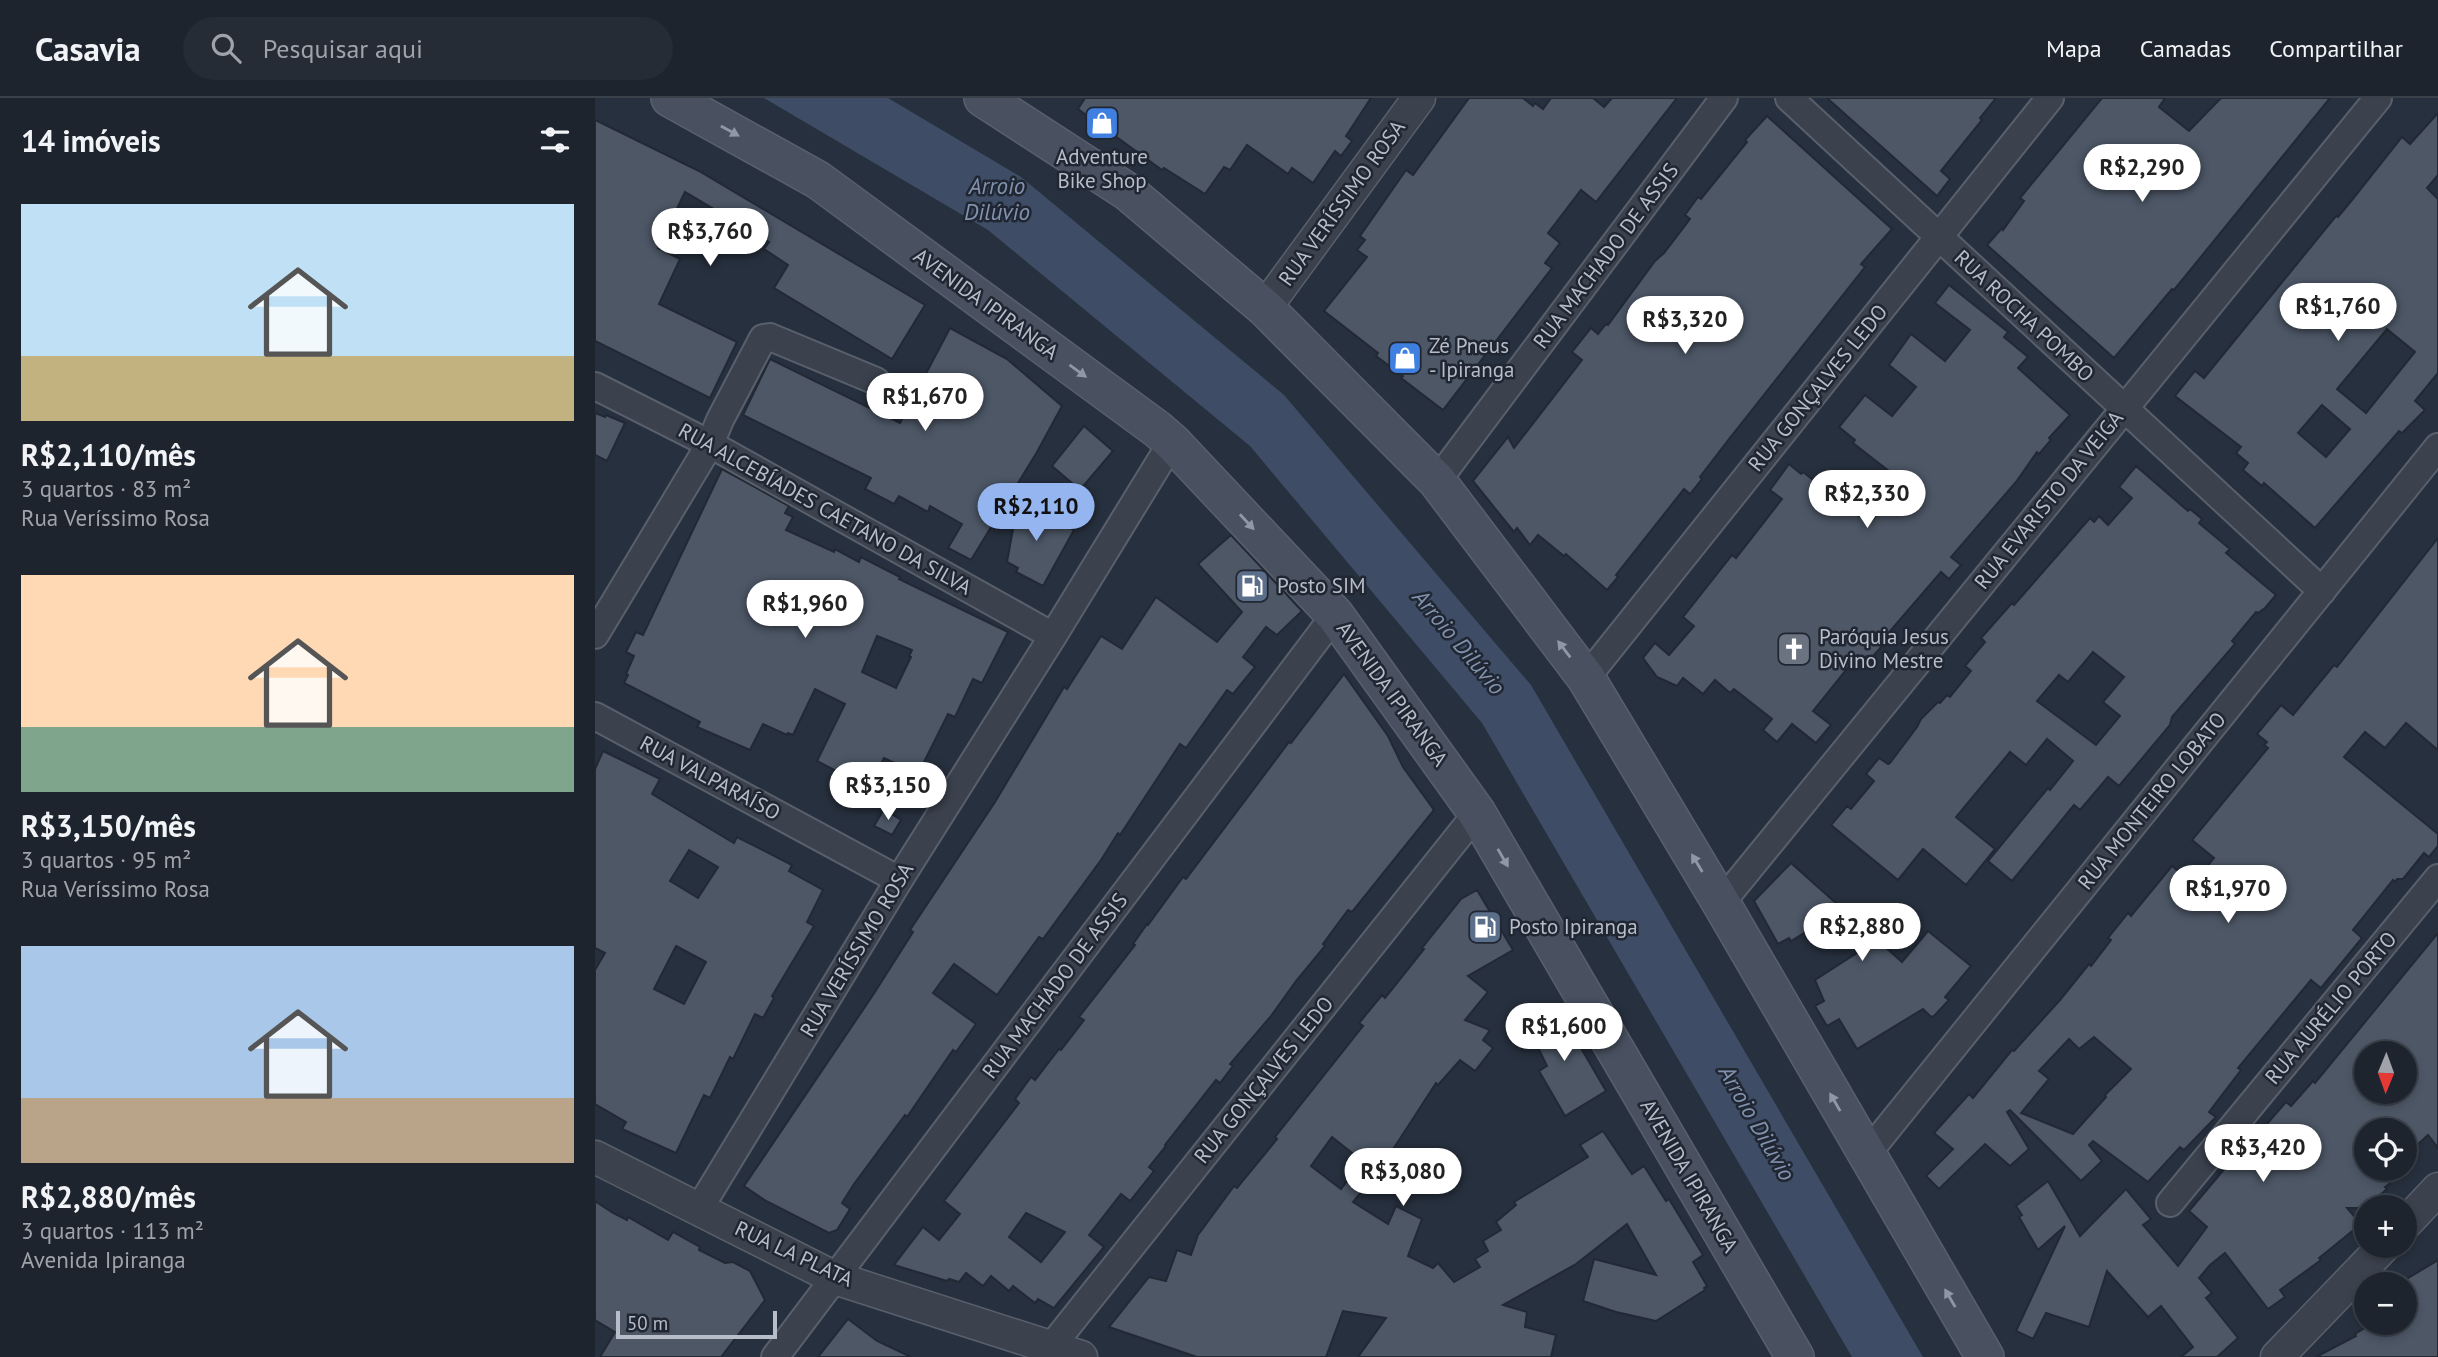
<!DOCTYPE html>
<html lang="pt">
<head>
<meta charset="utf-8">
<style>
	body { margin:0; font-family:"PT Sans",sans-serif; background:#252c36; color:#f1f3f6; height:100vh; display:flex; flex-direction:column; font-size:26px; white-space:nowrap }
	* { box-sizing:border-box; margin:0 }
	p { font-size:23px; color:#a0a4aa }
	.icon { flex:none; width:38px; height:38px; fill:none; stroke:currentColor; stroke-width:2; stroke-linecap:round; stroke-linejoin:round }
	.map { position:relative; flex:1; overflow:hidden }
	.drawer { display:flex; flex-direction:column; background:#1d242e; width:595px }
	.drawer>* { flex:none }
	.needle { width:46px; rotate:181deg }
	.controls { position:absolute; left:1759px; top:943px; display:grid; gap:14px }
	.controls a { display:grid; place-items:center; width:63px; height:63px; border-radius:50%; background:#1d242e; box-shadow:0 4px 10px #0003,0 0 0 2px #3b414a; font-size:35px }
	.scale { position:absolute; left:21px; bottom:18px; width:161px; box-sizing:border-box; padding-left:7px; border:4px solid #b7bdc9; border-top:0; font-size:19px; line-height:24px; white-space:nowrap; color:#b7bdc9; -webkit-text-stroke:5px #202733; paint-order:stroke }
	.price { position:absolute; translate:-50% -60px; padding:0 16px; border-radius:24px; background:#fff; color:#222; font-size:23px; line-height:46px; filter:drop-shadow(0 2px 4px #0008) }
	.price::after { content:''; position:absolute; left:50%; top:42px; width:21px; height:16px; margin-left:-10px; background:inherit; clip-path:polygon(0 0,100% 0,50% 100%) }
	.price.current { background:#95b5f0; color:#111 }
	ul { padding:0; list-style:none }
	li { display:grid; align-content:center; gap:14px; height:371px; padding:0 21px }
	li span { display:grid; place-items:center; height:217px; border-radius:0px; color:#555 }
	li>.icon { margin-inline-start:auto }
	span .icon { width:126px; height:126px; fill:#fffc; stroke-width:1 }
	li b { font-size:30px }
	h2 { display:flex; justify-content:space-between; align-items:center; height:84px; padding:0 21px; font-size:30px }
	header { display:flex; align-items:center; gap:42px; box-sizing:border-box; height:98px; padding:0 35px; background:#1d242e; border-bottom:2px solid #3b414a }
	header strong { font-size:33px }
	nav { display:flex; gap:38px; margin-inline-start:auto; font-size:24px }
	.search { width:490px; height:63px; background:#252c36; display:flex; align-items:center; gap:18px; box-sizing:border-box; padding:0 24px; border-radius:38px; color:#a0a4aa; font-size:26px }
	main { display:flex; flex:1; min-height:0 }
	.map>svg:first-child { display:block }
</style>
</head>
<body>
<header>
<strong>Casavia</strong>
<div class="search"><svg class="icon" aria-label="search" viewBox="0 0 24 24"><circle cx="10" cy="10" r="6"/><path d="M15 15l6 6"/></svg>Pesquisar aqui</div>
<nav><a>Mapa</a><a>Camadas</a><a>Compartilhar</a></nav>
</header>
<main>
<section class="drawer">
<h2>14 imóveis<svg class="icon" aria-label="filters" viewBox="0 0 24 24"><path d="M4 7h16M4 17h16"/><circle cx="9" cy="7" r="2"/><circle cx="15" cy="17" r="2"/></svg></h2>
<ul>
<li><span style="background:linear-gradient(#bfe0f5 70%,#c2b280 0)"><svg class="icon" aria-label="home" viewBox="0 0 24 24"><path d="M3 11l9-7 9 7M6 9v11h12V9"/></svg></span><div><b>R$2,110/mês</b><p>3 quartos · 83 m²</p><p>Rua Veríssimo Rosa</p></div></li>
<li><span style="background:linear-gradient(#ffd9b3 70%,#7fa58c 0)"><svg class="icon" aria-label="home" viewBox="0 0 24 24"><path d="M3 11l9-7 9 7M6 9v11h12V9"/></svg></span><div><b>R$3,150/mês</b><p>3 quartos · 95 m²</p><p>Rua Veríssimo Rosa</p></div></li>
<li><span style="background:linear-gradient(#a9c7e8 70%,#b9a48a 0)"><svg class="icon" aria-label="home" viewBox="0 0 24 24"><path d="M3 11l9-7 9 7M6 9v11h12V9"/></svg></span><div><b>R$2,880/mês</b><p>3 quartos · 113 m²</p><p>Avenida Ipiranga</p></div></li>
</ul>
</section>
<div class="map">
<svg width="1843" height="1259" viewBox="0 0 1843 1259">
	<rect width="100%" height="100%" fill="#27303e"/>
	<polygon fill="#3e4d65" points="169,0 293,0 426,79 689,297 936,587 1328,1259 1257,1259 887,625 655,348 393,132"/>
	<g fill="#4d5766" stroke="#222935" stroke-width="2" fill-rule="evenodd">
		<polygon points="490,0 776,0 751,38 757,43 746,58 740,53 718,85 697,70 693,76 652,47 635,72 629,69 610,96 569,70 567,72 483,11"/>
		<polygon points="874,0 928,0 938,8 940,5 948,11 956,0 998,0 1009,9 1017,0 1082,0 1001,104 986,92 953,135 965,145 950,165 957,170 848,312 806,280 808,278 781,258 783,255 729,213 772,159 762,152 770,142 765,138 811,72 818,77"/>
		<polygon points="1232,0 1401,0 1385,20 1387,22 1346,73 1355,81 1342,98"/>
		<polygon points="1507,0 1570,0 1564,9 1594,33 1626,0 1735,0 1579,192 1577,191 1519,260 1392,147 1407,130 1408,132 1429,103 1425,100"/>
		<path d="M 1843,15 L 1843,77 L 1832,90 L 1843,101 L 1843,275 L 1820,303 L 1830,312 L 1807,335 L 1804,333 L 1720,430 L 1669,385 L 1667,388 L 1648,372 L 1653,365 L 1641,355 L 1646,349 L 1580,298 L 1600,273 L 1609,280 L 1741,118 L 1743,119 L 1757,102 L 1807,39 L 1815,46 ZM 1792,231 L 1820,254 L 1771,315 L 1742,291 ZM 1727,307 L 1755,331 L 1731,359 L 1703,335 Z"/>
		<polygon points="1172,18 1297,131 1266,166 1270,169 1134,341 1105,379 1107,381 1095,396 1089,391 1021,477 1023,479 1012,492 971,456 969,458 943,437 935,447 922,430 919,434 878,383 913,339 919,350 987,262 977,254 996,230 1003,236 1011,226 1013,227 1060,163 1069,155 1095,121 1090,117 1103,99 1106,101 1152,44 1150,42"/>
		<polygon points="0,22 104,73 330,207 297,261 179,190 193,167 169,151 174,144 90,94 63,150 85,161 64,206 142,244 115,300 0,243"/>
		<polygon points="1354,187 1413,234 1409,239 1433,259 1423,270 1475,317 1454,340 1456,342 1444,356 1442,354 1421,384 1356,459 1366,467 1354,481 1346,474 1289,540 1289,546 1278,558 1272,558 1269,561 1263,557 1218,613 1236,627 1221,645 1197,626 1182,644 1168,632 1177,621 1139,591 1135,595 1120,582 1108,596 1088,580 1082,588 1062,579 1048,560 1060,545 1074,557 1099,528 1088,519 1137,457 1141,460 1187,401 1175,392 1194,366 1206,376 1208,374 1264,418 1267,414 1277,422 1309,385 1258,345 1260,342 1244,329 1270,297 1297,318 1321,289 1294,267 1316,236 1350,263 1375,232 1340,205"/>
		<polygon points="355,230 412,261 467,308 442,354 376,462 353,450 367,426 335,408 333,414 304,398 299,406 270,391 276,380 148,317 175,261 305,325"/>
		<polygon points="0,315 10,319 11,317 30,325 12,363 0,357"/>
		<polygon points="489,328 518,353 485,392 457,368"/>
		<path d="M 1541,368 L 1593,413 L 1595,411 L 1607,421 L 1604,425 L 1635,451 L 1631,455 L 1681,497 L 1670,510 L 1663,515 L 1661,514 L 1637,543 L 1640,546 L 1577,619 L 1575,627 L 1524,688 L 1513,679 L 1485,712 L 1479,707 L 1417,783 L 1393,763 L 1453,690 L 1455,692 L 1478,663 L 1452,641 L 1431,667 L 1415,654 L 1361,719 L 1400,751 L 1371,787 L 1328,751 L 1303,782 L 1236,727 L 1252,708 L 1256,711 L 1279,683 L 1271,676 L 1284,660 L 1293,666 L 1295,665 L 1322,629 L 1326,621 L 1343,604 L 1345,605 L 1352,597 L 1355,599 L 1376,573 L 1370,568 L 1390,544 L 1386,540 L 1417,505 L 1419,507 L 1495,420 L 1499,424 L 1504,418 L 1513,427 L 1537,400 L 1524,389 ZM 1498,554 L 1529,579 L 1508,604 L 1525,618 L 1501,647 L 1442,603 L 1464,577 L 1473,584 Z"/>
		<path d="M 127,371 L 194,408 L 190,415 L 198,419 L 191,432 L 239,454 L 240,451 L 264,464 L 266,459 L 305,479 L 304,481 L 413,534 L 387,585 L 378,581 L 360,619 L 353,616 L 323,676 L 289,660 L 274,690 L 222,663 L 250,606 L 220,591 L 198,637 L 193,635 L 192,637 L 168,626 L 155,652 L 102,629 L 105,624 L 29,585 L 33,577 L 31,576 L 39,558 L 31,554 L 41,534 L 48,537 ZM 282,538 L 317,552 L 314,558 L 316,559 L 301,590 L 267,574 Z"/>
		<polygon points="423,403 479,432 448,488 421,474 423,470 412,464"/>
		<polygon points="636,437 707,513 682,537 671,529 648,559 660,569 638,596 632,592 591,650 585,646 525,737 523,735 506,762 448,841 444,839 402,897 359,866 338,895 381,926 361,954 358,952 312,1019 310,1017 259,1086 247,1105 255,1111 242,1132 234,1135 171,1103 149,1088 278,897 318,834 315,832 400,704 469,589 472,591 506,538 527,551 561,499 622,544 647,514 603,466"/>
		<path d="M 1843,440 L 1843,652 L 1811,625 L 1790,650 L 1770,634 L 1749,659 L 1843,736 L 1843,748 L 1834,759 L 1829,755 L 1808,781 L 1802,781 L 1800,784 L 1798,782 L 1758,832 L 1767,840 L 1726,890 L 1716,882 L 1643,970 L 1646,972 L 1614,1014 L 1621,1019 L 1589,1052 L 1585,1049 L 1553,1084 L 1498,1043 L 1494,1047 L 1507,1063 L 1486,1083 L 1415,1012 L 1412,1014 L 1434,1051 L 1415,1068 L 1390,1046 L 1344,1091 L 1331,1078 L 1358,1051 L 1339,1035 L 1374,996 L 1378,1000 L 1417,952 L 1419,953 L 1465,902 L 1494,866 L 1496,868 L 1516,842 L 1513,840 L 1533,815 L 1536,818 L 1577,768 L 1598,786 L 1619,760 L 1597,742 L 1673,650 L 1669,647 L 1672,644 L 1662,636 L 1686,607 L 1698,617 L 1739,567 L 1742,569 ZM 1499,939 L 1536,971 L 1510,997 L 1511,999 L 1478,1036 L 1426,1015 L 1454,981 L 1444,973 L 1474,941 L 1484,951 Z"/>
		<path d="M 749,576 L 793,638 L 808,669 L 839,712 L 757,814 L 753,812 L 728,846 L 730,848 L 701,883 L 676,918 L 635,966 L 638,968 L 625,985 L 621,982 L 570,1047 L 571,1048 L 554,1069 L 559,1073 L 535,1103 L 526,1096 L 494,1137 L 509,1149 L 459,1210 L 443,1201 L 440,1205 L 418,1188 L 414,1193 L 396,1178 L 388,1188 L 371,1175 L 364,1184 L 354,1181 L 352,1183 L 299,1167 L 328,1129 L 344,1142 L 365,1116 L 349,1103 L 424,1005 L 420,1001 L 436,979 L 440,982 L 464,951 L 466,952 L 489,922 L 484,919 L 540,847 L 538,846 L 552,826 L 553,827 L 588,779 L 591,781 L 694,644 L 696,645 ZM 431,1115 L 470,1134 L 446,1164 L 414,1139 Z"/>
		<path d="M 8,653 L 65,681 L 57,696 L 139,745 L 142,739 L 197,767 L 194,773 L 228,792 L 212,824 L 219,828 L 177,898 L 179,900 L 168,920 L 160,916 L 138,961 L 135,959 L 115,1000 L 109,997 L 81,1055 L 27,1031 L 31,1024 L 0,1006 L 0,872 L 10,855 L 0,850 L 0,671 ZM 94,752 L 123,769 L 103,800 L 75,783 ZM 81,848 L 111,864 L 89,906 L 59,891 Z"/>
		<polygon points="289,711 306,722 297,737 279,728"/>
		<polygon points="1196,765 1307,864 1333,833 1376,868 1350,899 1354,902 1339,918 1336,919 1328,911 1262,951 1244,921 1232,928 1220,908 1229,903 1220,882 1262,855 1237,818 1196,843 1194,840 1183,846 1159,803"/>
		<path d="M 882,792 L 918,852 L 873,878 L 893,894 L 870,922 L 895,932 L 888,942 L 898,950 L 880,973 L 865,962 L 843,987 L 841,985 L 784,1073 L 758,1104 L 793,1126 L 801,1108 L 827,1121 L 813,1158 L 838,1170 L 843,1165 L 859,1184 L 885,1169 L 880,1161 L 893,1153 L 888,1143 L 906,1132 L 901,1124 L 921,1107 L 919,1104 L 993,1059 L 985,1047 L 1008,1033 L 1037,1076 L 1049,1068 L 1071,1103 L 1074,1101 L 1108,1157 L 1098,1164 L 1112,1188 L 1109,1190 L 1110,1192 L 1061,1223 L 1021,1214 L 988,1203 L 999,1161 L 1061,1177 L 1032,1126 L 981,1166 L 908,1207 L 932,1214 L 930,1229 L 961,1237 L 956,1259 L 763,1259 L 791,1220 L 748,1213 L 731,1259 L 602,1259 L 514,1229 L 554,1179 L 571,1183 L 582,1152 L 596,1157 L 603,1137 L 639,1088 L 642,1090 L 682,1041 L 680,1039 L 768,928 L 764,925 L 787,897 L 790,900 L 829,851 L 827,850 L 866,801 ZM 737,1039 L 767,1063 L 746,1091 L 716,1068 Z"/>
		<path d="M 1843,835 L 1843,1050 L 1833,1037 L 1810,1058 L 1810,1032 L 1771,1032 L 1771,1071 L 1814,1071 L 1790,1089 L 1792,1091 L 1784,1098 L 1786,1101 L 1775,1110 L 1752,1110 L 1766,1126 L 1724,1160 L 1726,1162 L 1685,1192 L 1690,1199 L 1673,1211 L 1630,1155 L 1615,1167 L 1604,1180 L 1617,1195 L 1611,1200 L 1643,1240 L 1622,1259 L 1586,1259 L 1598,1249 L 1566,1208 L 1553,1219 L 1512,1173 L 1494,1229 L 1451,1215 L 1438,1241 L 1421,1233 L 1470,1128 L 1443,1152 L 1424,1119 L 1427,1117 L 1421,1108 L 1453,1083 L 1485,1138 L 1531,1091 L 1556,1121 L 1548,1127 L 1583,1168 L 1612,1129 L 1594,1113 L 1662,1032 L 1665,1034 L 1691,1004 L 1696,1008 L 1718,983 L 1720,985 ZM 1771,956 L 1810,956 L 1810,994 L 1771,994 Z"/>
		<polygon points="959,907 976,940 979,938 1011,993 970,1018 944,973 952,968 932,928 932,922"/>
		<polygon points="0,1103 18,1115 32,1122 33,1119 73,1142 78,1134 105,1149 104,1152 130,1165 138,1164 155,1173 170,1202 126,1259 5,1259 20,1234 0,1222"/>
		<polygon points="1843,1162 1843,1259 1721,1259 1761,1238 1760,1236 1778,1225 1810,1225 1810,1182"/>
		<polygon points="253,1221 282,1243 316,1259 223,1259"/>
	</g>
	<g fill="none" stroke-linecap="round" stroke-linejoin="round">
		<g stroke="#59606c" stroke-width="30">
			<g id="minor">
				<polyline points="1194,0 1727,493"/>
				<polyline points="0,288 115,346 458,538"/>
				<polyline points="842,383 1129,0"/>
				<polyline points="0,537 115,346 125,322 168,240 175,239 281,283"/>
				<polyline points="991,580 1455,0"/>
				<polyline points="0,618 304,782"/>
				<polyline points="1126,805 1783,0"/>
				<polyline points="1271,1057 1843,349"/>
				<polyline points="1575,1105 1843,780"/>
				<polyline points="104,1111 304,782 458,538 577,344"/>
				<polyline points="456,1249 882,715"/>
				<polyline points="180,1259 740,517"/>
			</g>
		</g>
		<g stroke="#59606c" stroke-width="35">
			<g id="tertiary">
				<polyline points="670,210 824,0"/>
				<polyline points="0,1059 240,1180 486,1259"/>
				<polyline points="1810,1126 1843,1091"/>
				<polyline points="1682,1259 1789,1148"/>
			</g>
		</g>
		<g stroke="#59606c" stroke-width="40">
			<g id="secondary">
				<polyline points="75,0 223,82 562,331 577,344 740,517 882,715 1200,1259"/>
				<polyline points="388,0 533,94 670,210 842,383 991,580 1126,805 1390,1259"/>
			</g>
		</g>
		<use href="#minor" stroke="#3b424e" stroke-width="26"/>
		<use href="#tertiary" stroke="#3b424e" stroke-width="32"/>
		<use href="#secondary" stroke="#495161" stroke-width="37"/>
	</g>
	<defs><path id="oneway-solid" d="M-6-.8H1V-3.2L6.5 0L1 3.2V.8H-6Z" transform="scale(1.75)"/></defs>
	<g fill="#9097a5">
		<use href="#oneway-solid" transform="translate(135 33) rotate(29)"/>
		<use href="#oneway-solid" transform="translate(483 273) rotate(36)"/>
		<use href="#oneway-solid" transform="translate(652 424) rotate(47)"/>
		<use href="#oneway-solid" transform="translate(969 551) rotate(-127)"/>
		<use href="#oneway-solid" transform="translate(908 760) rotate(60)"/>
		<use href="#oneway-solid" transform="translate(1102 765) rotate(-121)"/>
		<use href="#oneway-solid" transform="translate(1240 1004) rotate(-120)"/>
		<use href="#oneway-solid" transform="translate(1355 1200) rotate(-120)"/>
	</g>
	<defs>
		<g id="shop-square" transform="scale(1.75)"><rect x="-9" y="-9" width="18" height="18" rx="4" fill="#3f7fe0" stroke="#202733"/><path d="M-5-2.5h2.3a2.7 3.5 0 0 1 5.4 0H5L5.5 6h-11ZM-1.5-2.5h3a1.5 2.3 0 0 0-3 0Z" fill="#fff"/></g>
		<g id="fuel-square" transform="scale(1.75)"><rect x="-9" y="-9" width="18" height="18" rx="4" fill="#5c6f8a" stroke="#202733"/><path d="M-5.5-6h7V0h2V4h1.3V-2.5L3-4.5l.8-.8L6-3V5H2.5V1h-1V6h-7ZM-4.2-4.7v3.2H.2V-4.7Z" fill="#fff"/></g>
		<g id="church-square" transform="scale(1.75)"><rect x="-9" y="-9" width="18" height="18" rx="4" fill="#6b7280" stroke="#202733"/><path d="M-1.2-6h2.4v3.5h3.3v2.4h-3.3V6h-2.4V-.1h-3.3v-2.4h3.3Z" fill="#fff"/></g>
	</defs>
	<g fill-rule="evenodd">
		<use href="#shop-square" x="507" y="25"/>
		<use href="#shop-square" x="810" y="260"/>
		<use href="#fuel-square" x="657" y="488"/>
		<use href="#church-square" x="1199" y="551"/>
		<use href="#fuel-square" x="890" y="829"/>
	</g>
	<g text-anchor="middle" stroke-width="5" stroke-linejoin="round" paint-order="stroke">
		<g font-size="21" fill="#b7bdc9" stroke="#202733" text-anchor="start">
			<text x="507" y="66" text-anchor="middle">Adventure<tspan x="507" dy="24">Bike Shop</tspan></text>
			<text x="834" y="255">Zé Pneus<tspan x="834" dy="24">- Ipiranga</tspan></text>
			<text x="682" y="495">Posto SIM</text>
			<text x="1224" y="546">Paróquia Jesus<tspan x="1224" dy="24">Divino Mestre</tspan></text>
			<text x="914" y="836">Posto Ipiranga</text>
		</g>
		<g font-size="21" fill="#b7bdc9" stroke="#202733">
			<text transform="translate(747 105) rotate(-54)" y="7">RUA VERÍSSIMO ROSA</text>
			<text transform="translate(1011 158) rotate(-53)" y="7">RUA MACHADO DE ASSIS</text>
			<text transform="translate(391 206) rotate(36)" y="7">AVENIDA IPIRANGA</text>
			<text transform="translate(1429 218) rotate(43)" y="7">RUA ROCHA POMBO</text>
			<text transform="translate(1223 290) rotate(-51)" y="7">RUA GONÇALVES LEDO</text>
			<text transform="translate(1454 402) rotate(-51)" y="7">RUA EVARISTO DA VEIGA</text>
			<text transform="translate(230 411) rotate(29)" y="7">RUA ALCEBÍADES CAETANO DA SILVA</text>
			<text transform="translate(797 596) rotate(54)" y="7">AVENIDA IPIRANGA</text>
			<text transform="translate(115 680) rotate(28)" y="7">RUA VALPARAÍSO</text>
			<text transform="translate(1557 703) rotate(-51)" y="7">RUA MONTEIRO LOBATO</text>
			<text transform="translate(262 852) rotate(-59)" y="7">RUA VERÍSSIMO ROSA</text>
			<text transform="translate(460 888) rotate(-53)" y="7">RUA MACHADO DE ASSIS</text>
			<text transform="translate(1736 910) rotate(-50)" y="7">RUA AURÉLIO PORTO</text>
			<text transform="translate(669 982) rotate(-51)" y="7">RUA GONÇALVES LEDO</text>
			<text transform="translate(1094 1078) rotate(60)" y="7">AVENIDA IPIRANGA</text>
			<text transform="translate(199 1156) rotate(25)" y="7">RUA LA PLATA</text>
		</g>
		<g font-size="23" font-style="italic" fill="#8192ae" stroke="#202733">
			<text x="402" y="96">Arroio<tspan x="402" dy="26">Dilúvio</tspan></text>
			<text transform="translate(864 544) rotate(50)" y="8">Arroio Dilúvio</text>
			<text transform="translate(1162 1025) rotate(60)" y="8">Arroio Dilúvio</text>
		</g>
	</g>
</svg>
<div class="controls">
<a><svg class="needle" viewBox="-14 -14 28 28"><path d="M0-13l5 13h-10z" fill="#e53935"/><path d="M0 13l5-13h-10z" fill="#a0a4aa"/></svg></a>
<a><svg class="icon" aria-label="locate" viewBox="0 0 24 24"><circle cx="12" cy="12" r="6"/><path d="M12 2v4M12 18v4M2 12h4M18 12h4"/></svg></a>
<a>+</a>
<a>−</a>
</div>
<div class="scale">50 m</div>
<b class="price" style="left:1547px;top:106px">R$2,290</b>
<b class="price" style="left:115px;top:170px">R$3,760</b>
<b class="price" style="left:1743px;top:245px">R$1,760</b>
<b class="price" style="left:1090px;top:258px">R$3,320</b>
<b class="price" style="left:330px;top:335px">R$1,670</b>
<b class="price" style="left:1272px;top:432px">R$2,330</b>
<b class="price current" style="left:441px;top:445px">R$2,110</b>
<b class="price" style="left:210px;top:542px">R$1,960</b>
<b class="price" style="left:293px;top:724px">R$3,150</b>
<b class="price" style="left:1633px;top:827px">R$1,970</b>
<b class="price" style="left:1267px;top:865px">R$2,880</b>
<b class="price" style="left:969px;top:965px">R$1,600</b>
<b class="price" style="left:1668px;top:1086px">R$3,420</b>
<b class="price" style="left:808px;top:1110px">R$3,080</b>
</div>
</main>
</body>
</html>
